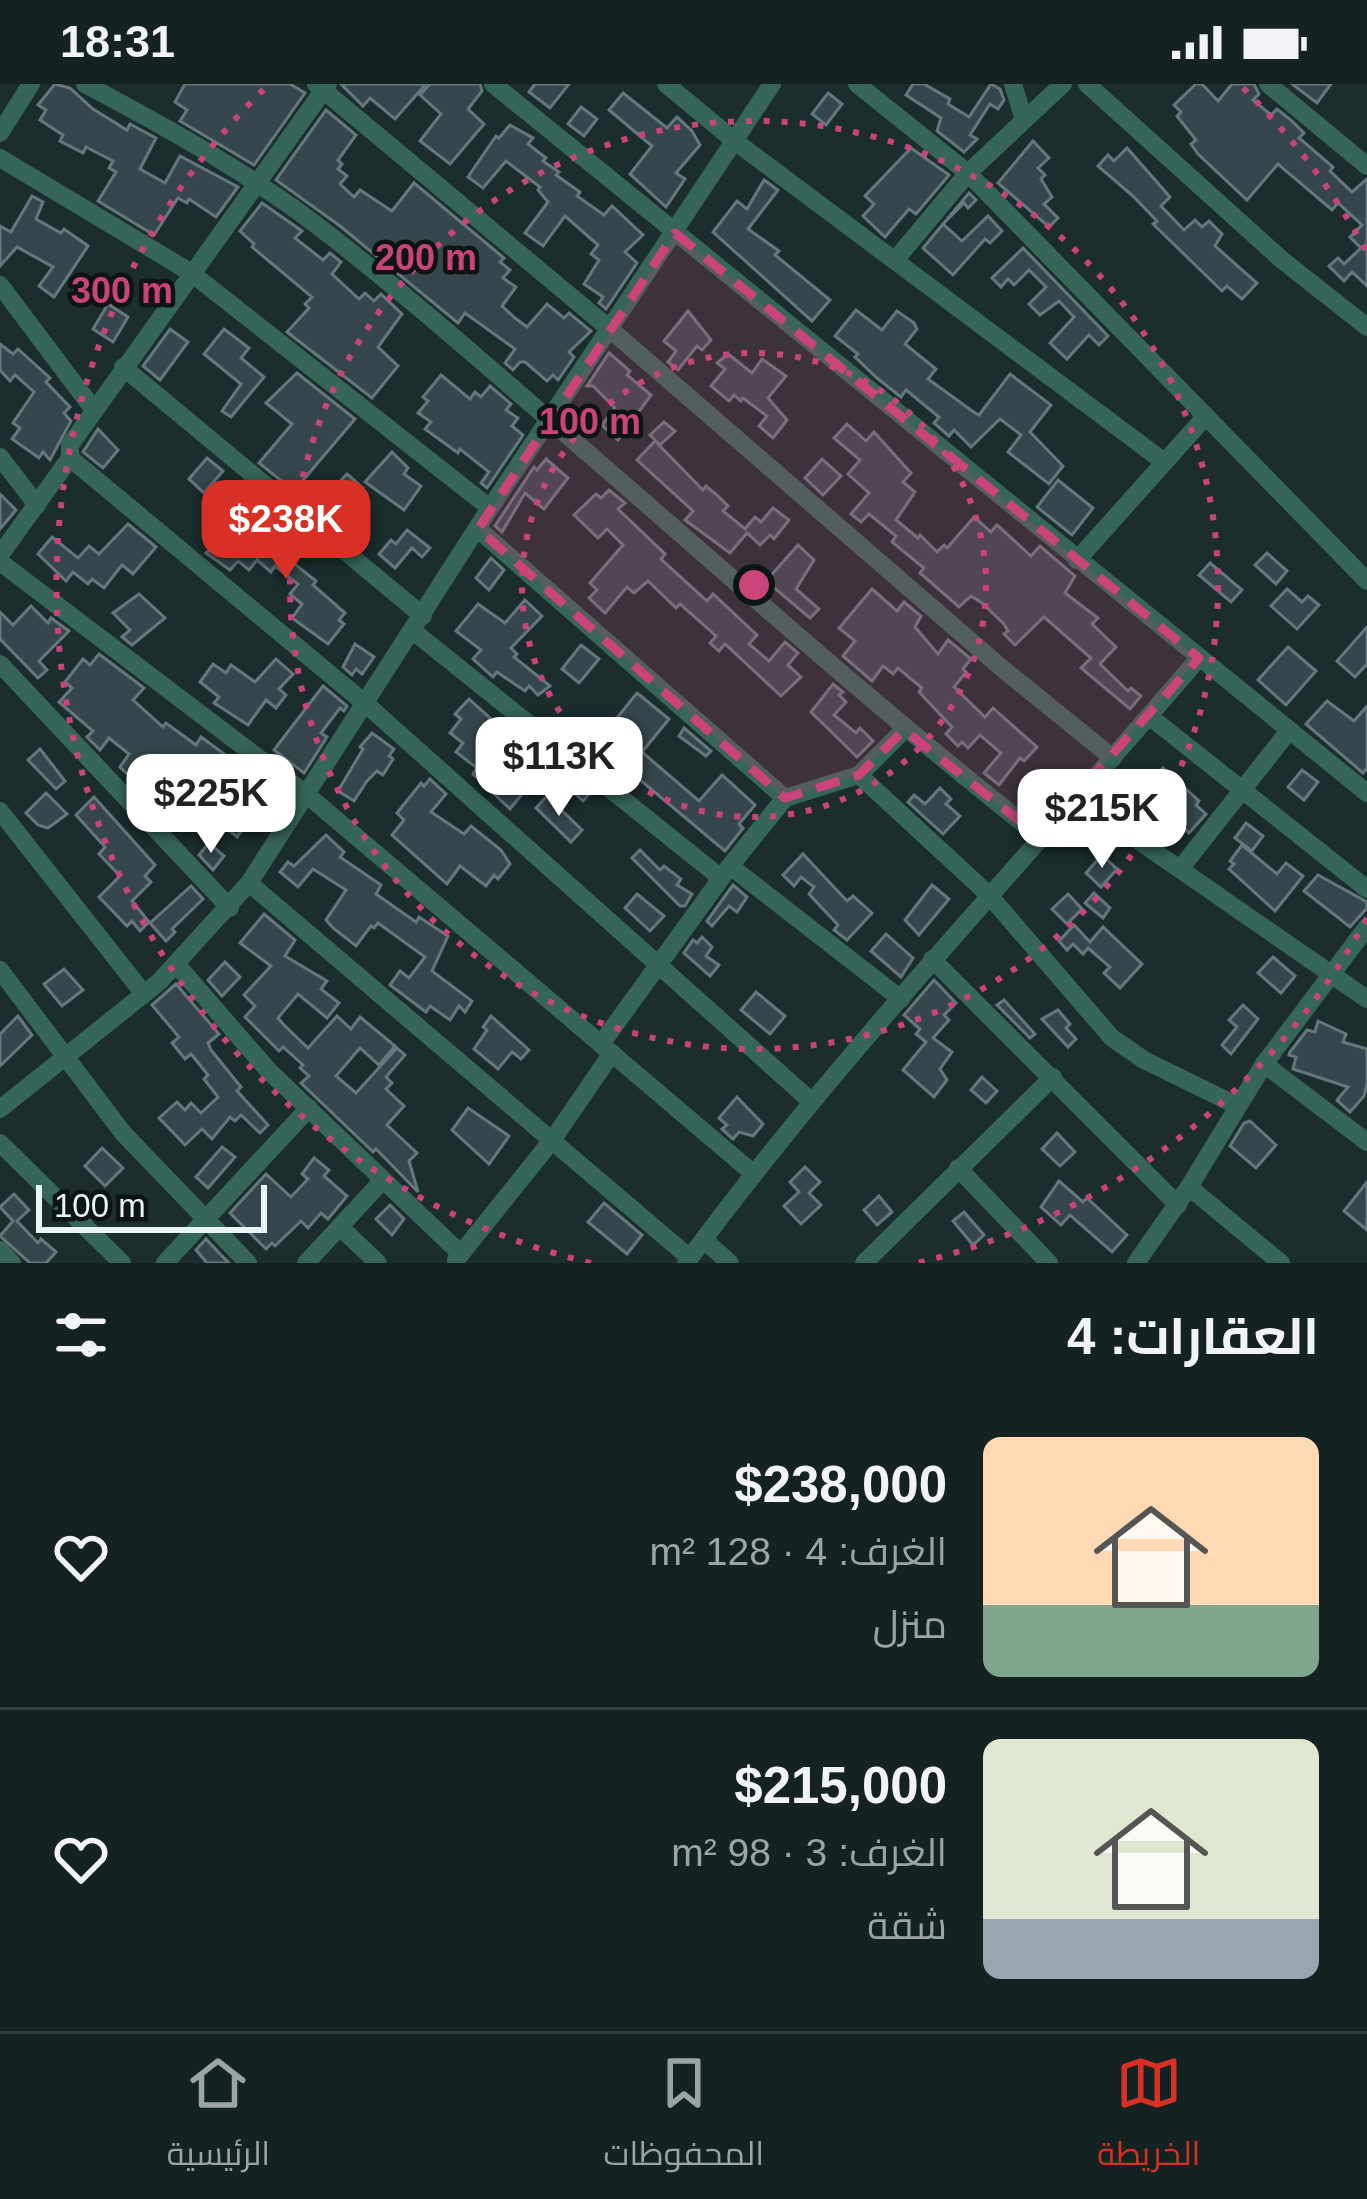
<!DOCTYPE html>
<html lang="ar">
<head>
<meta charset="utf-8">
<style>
	body { margin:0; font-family:Helvetica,Cairo,sans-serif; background:#212f2f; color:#f1f3f6; direction:rtl; height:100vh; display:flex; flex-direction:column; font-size:45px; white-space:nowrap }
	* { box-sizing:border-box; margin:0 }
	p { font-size:39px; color:#9da4a5 }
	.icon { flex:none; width:66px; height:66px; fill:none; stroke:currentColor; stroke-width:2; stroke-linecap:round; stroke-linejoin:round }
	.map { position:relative; height:1179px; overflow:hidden; direction:ltr }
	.details { display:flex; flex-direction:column; background:#142222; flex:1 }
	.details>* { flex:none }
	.scale { position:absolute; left:36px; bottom:30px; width:231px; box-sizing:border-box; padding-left:12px; border:6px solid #e9f4f4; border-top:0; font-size:33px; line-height:42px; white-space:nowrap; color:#e9f4f4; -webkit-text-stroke:9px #0c1414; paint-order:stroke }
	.price { position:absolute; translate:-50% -102px; padding:0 27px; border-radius:24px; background:#fff; color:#222; font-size:39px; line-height:78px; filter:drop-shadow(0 3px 6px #0008) }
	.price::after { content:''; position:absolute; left:50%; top:72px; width:36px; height:27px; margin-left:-18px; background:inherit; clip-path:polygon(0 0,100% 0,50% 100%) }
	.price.on { background:#d93025; color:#fff }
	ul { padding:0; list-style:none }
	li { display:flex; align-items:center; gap:36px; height:300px; padding:0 48px }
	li+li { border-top:3px solid #333f40 }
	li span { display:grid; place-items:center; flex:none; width:336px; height:240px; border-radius:18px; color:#555 }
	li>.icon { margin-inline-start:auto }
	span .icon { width:144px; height:144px; fill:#fffc; stroke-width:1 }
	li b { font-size:51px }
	h2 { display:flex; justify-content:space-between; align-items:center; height:144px; padding:0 48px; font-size:51px }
	.status { display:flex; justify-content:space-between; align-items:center; height:84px; padding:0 60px; background:#142222; direction:ltr }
	.status svg { height:33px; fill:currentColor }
	.tabs { display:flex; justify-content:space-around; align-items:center; height:168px; border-top:3px solid #333f40; background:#142222; font-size:33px; color:#9da4a5 }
	.tabs a { display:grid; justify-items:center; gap:6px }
	.tabs .on { color:#d93025 }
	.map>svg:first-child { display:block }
</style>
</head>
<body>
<div class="status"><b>18:31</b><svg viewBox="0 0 49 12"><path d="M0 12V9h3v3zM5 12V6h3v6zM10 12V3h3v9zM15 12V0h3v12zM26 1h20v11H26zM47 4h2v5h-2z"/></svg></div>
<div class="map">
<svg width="1367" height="1179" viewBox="0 0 1367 1179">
	<rect width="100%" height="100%" fill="#1b2d2d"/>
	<g fill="#35474c" stroke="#65787e" stroke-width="3">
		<polygon points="55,0 70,4 93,25 127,46 130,40 156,54 140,85 165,99 180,72 238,103 216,133 189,115 187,119 178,114 154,151 98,117 116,88 109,84 113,77 86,63 83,69 60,57 63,51 40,36 46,26 38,21"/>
		<polygon points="185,0 290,0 305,9 254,81 180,37 187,26 175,18"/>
		<polygon points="341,0 426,0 395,35 370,14 363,22"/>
		<polygon points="430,0 480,0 482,7 468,25 484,40 450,80 420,57 441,30 420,11"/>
		<polygon points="535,0 569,0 550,24 529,8"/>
		<polygon points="913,0 924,0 950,15 948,20 969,33 991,0 1000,5 1004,16 998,25 990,20 970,51 977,55 964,68 937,47 941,34 906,11"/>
		<polygon points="1196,0 1202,0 1218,17 1232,0 1254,0 1259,10 1253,16 1271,31 1277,25 1292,37 1304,49 1299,54 1333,83 1330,87 1352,108 1367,95 1367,202 1352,188 1344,197 1329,182 1338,174 1344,180 1361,164 1350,153 1362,141 1338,119 1332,126 1278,80 1247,116 1198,70 1191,60 1196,56 1177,32 1181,28 1174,21"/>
		<polygon points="1292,0 1331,0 1317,19"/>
		<polygon points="623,9 667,44 677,33 692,47 700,61 676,89 685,95 666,123 630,90 652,62 609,26"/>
		<polygon points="828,9 842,20 826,41 812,30"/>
		<polygon points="581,23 597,35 584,52 568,40"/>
		<polygon points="326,26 356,51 338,76 342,80 338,85 347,92 340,100 354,113 360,106 392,127 414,99 504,174 500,178 510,186 503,194 516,203 502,222 515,234 527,243 547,220 564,234 569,229 591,247 569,268 574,273 558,296 553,291 547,297 525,278 520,278 513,286 505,279 515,265 465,229 458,239 340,142 276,96"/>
		<polygon points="510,41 533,54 528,60 546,74 543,77 559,88 556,91 580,108 577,112 604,131 612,122 643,151 625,168 637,179 606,225 599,219 603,213 584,200 599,176 591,170 598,161 565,132 543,162 525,149 548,118 538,106 540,103 506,77 483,104 468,93 496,52 499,54"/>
		<polygon points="1033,57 1049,74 1038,84 1045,91 1041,95 1052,113 1044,120 1058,134 1049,143 998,99"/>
		<polygon points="911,64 949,91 916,130 909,125 885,153 863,132 874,120 865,112"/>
		<polygon points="1127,64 1170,113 1161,122 1184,146 1195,136 1202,143 1209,137 1222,150 1215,162 1257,199 1242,215 1227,202 1222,207 1153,140 1157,137 1133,112 1098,82 1108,71 1114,77"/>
		<polygon points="764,96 778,106 748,145 779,167 775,171 830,216 812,237 713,148 737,117 747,125"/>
		<polygon points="969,109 976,116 968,124 964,119 943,140 962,157 988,132 1002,147 990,159 985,155 953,191 923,164"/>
		<polygon points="32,112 43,118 36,135 61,149 64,145 88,162 54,213 39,202 53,183 17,163 0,182 0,142 11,148"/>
		<polygon points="262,119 302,147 295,154 323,176 330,169 341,178 332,190 359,215 365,209 374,217 381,210 402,230 378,263 398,282 372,314 287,248 309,224 305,220 312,213 252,163 254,160 240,147"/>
		<polygon points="1023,164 1108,252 1099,261 1089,251 1067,275 1050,259 1074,233 1059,217 1040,231 1029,220 1046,203 1029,186 1014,201 1008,195 1001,203 992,194"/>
		<polygon points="108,220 128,233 113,258 93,245"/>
		<polygon points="856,226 882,246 897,227 914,239 917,245 905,260 936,285 928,295 975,329 979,331 1010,290 1051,321 1030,348 1063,382 1049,400 1008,368 1021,351 1000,335 971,363 954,346 949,352 934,339 939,333 906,306 901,313 877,294 855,273 858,270 835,252"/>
		<polygon points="688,227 711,256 702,266 697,262 678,286 668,278 676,267 664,257"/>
		<polygon points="170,245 188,258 160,296 143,282"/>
		<polygon points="224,245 249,264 241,274 264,293 231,333 222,327 241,300 204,270"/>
		<polygon points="0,260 13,270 18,265 50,294 46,298 70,323 64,329 71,337 50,376 43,368 39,374 12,355 20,344 13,339 34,308 15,291 10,297 0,286"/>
		<polygon points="609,269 630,287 627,291 651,311 618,356 602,341 615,324 593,302 587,302"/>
		<polygon points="728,270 752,289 762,275 786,292 768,314 787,336 773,354 759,342 767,332 743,314 741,317 734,311 729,317 711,302 725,285 717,279"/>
		<polygon points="297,289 355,335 294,407 259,379 292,340 266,319"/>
		<polygon points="441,291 470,315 475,308 481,313 490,302 511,320 506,326 518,334 512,342 523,351 487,404 481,399 489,388 460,365 458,369 425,345 431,338 418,329 428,317 423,313"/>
		<polygon points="664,338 675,347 660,361 650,351"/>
		<polygon points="847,340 866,357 874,348 911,389 903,398 915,408 896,436 918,454 920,451 937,468 944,461 947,464 974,433 991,448 997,441 1031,472 1040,462 1075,492 1065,509 1098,534 1092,540 1116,563 1100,580 1128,607 1131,604 1141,612 1130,625 1081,584 1091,574 1044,533 1015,561 1004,550 1008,547 1004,540 982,519 971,512 959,523 920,489 924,484 892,458 896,452 869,430 861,438 851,430 869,409 848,390 860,376 834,354"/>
		<polygon points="98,345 118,366 103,384 83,368"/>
		<polygon points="655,357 703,406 706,402 718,412 728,422 723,427 745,445 755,433 761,438 773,424 789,436 774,455 770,451 760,461 747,449 730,469 685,436 693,427 637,376"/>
		<polygon points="392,368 408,384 404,390 421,402 404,426 365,398"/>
		<polygon points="207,374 223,387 204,409 189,395"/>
		<polygon points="546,375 568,394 544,425 525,409 502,448 495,442 534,383 537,386"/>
		<polygon points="822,375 841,392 823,411 805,394"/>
		<polygon points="347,390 363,404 347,421 340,414 320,429 314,424"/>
		<polygon points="1058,396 1093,424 1072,451 1037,423"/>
		<polygon points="609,406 625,419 618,425 665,470 661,475 707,517 713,510 757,551 749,560 769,577 785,558 798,569 788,581 801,593 781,612 725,560 719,567 710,559 716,552 680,520 676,524 648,497 634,509 627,503 605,529 589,514 597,506 590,499 623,461 607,445 598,454 574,431 596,410 601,414"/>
		<polygon points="0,410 16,426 0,445"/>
		<polygon points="128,440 156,463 133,490 122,481 104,504 92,495 88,500 73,488 66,497 38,470 52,453 78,474 89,462 99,470"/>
		<polygon points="407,446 430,464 422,473 412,464 395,484 379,470 391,456 396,460"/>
		<polygon points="225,447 258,474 276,450 294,462 287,474 316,497 313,501 345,529 339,536 344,540 328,560 292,534 302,520 290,510 298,500 275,482 271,488 257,476 249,486 238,477 230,486 206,469"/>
		<polygon points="798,461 814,476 796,505 819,525 810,534 766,497"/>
		<polygon points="1267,469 1287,487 1276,500 1255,481"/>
		<polygon points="491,474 504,486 489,506 476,494"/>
		<polygon points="1210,479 1242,506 1231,518 1199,491"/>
		<polygon points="872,505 897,527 904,518 921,532 915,543 938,570 948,556 971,575 963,585 966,588 954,603 985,633 993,624 1037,663 1024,677 1020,674 999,701 984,689 1001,669 980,651 968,664 962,658 958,662 946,650 952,643 919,608 922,604 898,584 893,590 883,582 872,597 843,572 855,557 839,544"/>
		<polygon points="1287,505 1302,518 1308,512 1319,521 1297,545 1271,522"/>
		<polygon points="139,510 165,534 132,561 122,553 130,546 113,529"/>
		<polygon points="525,516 542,532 511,564 517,570 514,573 550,602 538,611 529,602 525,607 497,588 493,593 473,575 481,566 456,547 478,520 505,539"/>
		<polygon points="31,522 48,539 51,534 69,547 39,577 47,586 38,594 0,555 0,528 13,541"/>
		<polygon points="1367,543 1367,580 1355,593 1337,577"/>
		<polygon points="355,560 374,573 362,590 356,585 352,591 343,583"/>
		<polygon points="581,561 599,575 579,599 562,585"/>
		<polygon points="1288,563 1316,587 1286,621 1258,596"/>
		<polygon points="99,570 144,604 133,616 163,643 166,639 196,661 201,653 272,705 237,753 204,724 198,731 170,707 160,721 152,721 142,711 144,706 120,683 129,670 109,654 100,666 87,653 93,647 59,618 72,604 65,598 83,575 90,581"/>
		<polygon points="276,575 293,590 279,605 286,611 276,624 266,616 248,641 214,619 219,613 200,598 213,580 226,589 231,581 255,598"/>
		<polygon points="833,600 843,608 839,611 846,618 834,631 856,649 860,644 873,657 857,673 811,628"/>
		<polygon points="323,602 347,622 344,627 340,624 321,649 327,653 304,689 274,666"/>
		<polygon points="637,609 669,635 642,668 699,717 722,691 755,721 739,740 743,744 725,767 633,690 637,684 601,658 596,664 578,650 589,637 604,650"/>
		<polygon points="469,615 490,634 488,637 538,679 524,701 527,704 510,725 473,690 477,684 456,668 463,659 450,649 461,635 455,630"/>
		<polygon points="1327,617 1354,637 1367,622 1367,684 1363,689 1306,640"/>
		<polygon points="684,644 711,667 706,672 679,652"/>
		<polygon points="372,649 394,665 389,672 393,675 383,691 377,687 367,697 354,717 338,707 363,665 360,663"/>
		<polygon points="40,665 65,697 56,705 28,676"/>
		<polygon points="1163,684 1199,717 1196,721 1206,730 1189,749 1164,728 1157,736 1135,716"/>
		<polygon points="1302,686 1318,698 1304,716 1288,703"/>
		<polygon points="568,689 592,707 583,717 561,697"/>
		<polygon points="430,695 446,710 431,728 464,750 471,742 501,766 510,780 498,795 494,791 486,802 460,782 447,800 392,751 404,736 397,729 421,699 424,702"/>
		<polygon points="940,704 951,715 946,720 960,732 943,750 908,718 914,711 925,720"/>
		<polygon points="46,709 67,730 48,744 38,741 26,729"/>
		<polygon points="547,712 582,746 571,758 536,724"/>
		<polygon points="94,713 155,781 145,792 151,798 132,817 149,838 140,847 132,837 127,842 99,813 120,792 99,770 105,763 76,731"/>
		<polygon points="1246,739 1263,752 1252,767 1235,754"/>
		<polygon points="326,751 344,768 340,773 381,801 376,810 416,838 419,833 448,852 432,887 472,917 465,928 459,922 450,936 430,922 426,928 390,901 400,887 409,894 425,873 378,839 374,844 371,842 356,862 333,844 326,836 346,806 313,785 298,803 280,788 288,778 294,782"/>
		<polygon points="209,759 224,772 213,786 199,771"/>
		<polygon points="1242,761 1277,790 1286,779 1303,792 1275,827 1229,785 1234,780 1230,777"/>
		<polygon points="640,766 660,786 664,782 681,795 677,801 692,810 685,822 680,822 632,774"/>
		<polygon points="803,770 847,817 853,812 872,829 847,856 834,846 838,841 809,810 814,803 801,793 794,802 783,791"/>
		<polygon points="1102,771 1117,785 1101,803 1086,789"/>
		<polygon points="1318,791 1367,818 1367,824 1350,843 1304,807"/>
		<polygon points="733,801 747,813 737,828 729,822 712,842 707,837"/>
		<polygon points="932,801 949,815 919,851 905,836"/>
		<polygon points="191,802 203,815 172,845 175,848 166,857 150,839"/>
		<polygon points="1094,809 1110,824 1103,834 1085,819"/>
		<polygon points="637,810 664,832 650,847 625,824"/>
		<polygon points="1068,810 1082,825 1067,840 1052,825"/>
		<polygon points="264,830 295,856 285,872 327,897 321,905 339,919 327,934 298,910 278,934 284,941 308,964 337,932 351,945 360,933 395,962 379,981 360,964 336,992 356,1009 397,964 405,971 386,993 392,999 386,1005 404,1022 387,1041 417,1069 409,1077 418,1108 376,1065 373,1068 301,999 309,992 300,984 303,981 283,963 279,967 245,933 255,922 244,911 271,882 240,859"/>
		<polygon points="1074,841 1090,858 1103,843 1142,880 1120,904 1104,889 1110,883 1088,864 1083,870 1073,860 1067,866 1059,857"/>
		<polygon points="886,850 913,874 901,893 871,867"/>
		<polygon points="702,853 712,863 706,872 719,881 710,892 684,869 693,856 697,859"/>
		<polygon points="1273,873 1295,892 1281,909 1258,889"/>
		<polygon points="225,878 240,893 222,912 208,896"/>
		<polygon points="64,885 83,906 62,922 44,900"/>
		<polygon points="934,896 956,919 944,931 949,936 933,954 952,968 940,985 947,996 934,1013 903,986 926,958 916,950 920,945 904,931"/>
		<polygon points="176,900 219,950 208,959 211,966 241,1003 237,1007 268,1041 260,1049 241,1031 235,1037 230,1033 212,1055 202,1045 185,1061 159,1034 177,1018 185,1026 191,1019 201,1029 218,1013 204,995 208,991 191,970 185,975 172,959 179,953 152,921"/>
		<polygon points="756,908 785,932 770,950 741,926"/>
		<polygon points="1004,916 1035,950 1030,954 997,921"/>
		<polygon points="1243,921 1258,935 1231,970 1222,961 1237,943 1229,936"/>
		<polygon points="1058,926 1070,940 1066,944 1076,955 1068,963 1042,935"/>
		<polygon points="18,932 32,951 0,982 0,950"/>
		<polygon points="491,932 529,966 521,975 512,968 498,985 474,965 487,946 483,943"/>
		<polygon points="1318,937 1346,950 1343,958 1367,965 1367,1000 1364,1012 1350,1028 1337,1016 1348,1003 1293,985 1296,973 1289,971 1290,968 1307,946 1315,948"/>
		<polygon points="982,993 997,1007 986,1019 971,1006"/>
		<polygon points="737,1013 763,1040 753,1052 739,1048 733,1055 722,1045 727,1041 719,1034"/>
		<polygon points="468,1024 509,1052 489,1080 452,1046"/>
		<polygon points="1250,1037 1276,1061 1256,1084 1230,1062 1244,1039"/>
		<polygon points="1057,1049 1075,1068 1060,1082 1042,1065"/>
		<polygon points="222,1063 235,1073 208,1104 196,1093"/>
		<polygon points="102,1064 123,1084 105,1102 85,1082"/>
		<polygon points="314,1074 329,1086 324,1092 347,1112 328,1135 321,1129 308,1144 301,1137 275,1162 272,1159 266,1165 230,1129 266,1090 291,1113 308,1095 302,1090"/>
		<polygon points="805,1083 820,1098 809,1109 821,1121 801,1140 784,1122 799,1108 790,1098"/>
		<polygon points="1059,1097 1083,1118 1087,1114 1127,1151 1112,1168 1070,1131 1061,1141 1041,1123"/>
		<polygon points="1367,1098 1367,1146 1344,1127"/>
		<polygon points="14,1110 29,1126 17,1137 38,1159 41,1155 56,1168 46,1179 30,1179 0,1152 13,1137 0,1123"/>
		<polygon points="879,1112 892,1128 877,1141 864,1126"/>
		<polygon points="604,1119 642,1151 627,1170 588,1138"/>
		<polygon points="390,1121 404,1135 392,1151 376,1135"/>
		<polygon points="964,1128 984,1151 973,1161 953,1137"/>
		<polygon points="206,1155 220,1170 229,1179 207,1179 196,1166"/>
	</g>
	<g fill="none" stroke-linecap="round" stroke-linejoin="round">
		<g stroke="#366559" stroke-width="18">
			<path d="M 85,0 C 170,45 256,93 332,153 C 420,222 504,297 589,370 C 738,499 884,630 1039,752"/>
			<polyline points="316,0 611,246 1004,586 1113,674"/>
			<polyline points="493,0 1367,709"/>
			<polyline points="666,0 736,58 1163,377"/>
			<polyline points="857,0 968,89 1367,497"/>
			<polyline points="1013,0 1024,36"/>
			<polyline points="1087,0 1282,176 1367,243"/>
			<polyline points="1268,0 1367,82"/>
			<polyline points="0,49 31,0"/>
			<polyline points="0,74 190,188 490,424"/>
			<polyline points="896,175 968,89 1063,0"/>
			<polyline points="0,201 94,326"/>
			<polyline points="123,283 423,532"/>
			<polyline points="0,373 37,421"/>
			<polyline points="70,374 367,621 812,1018"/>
			<polyline points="478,445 785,714"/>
			<polyline points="0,471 70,374 70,361 328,0"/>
			<polyline points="1077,476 1206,332"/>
			<polyline points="0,478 306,710 754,1090"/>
			<polyline points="413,547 721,794"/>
			<polyline points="0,580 230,824"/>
			<polyline points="1149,632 1367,805"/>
			<polyline points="859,691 988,810 1112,954 1144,976 1236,1021"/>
			<polyline points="1077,714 1367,915"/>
			<polyline points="0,727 144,910"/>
			<polyline points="730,782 901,915"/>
			<polyline points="1180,785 1288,648"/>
			<polyline points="249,799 690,1174"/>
			<polyline points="932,875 1178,1121"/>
			<polyline points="177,881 268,986 461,1170"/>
			<polyline points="0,886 123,1049 248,1179"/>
			<polyline points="601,960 730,782 785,714 859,691 904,646"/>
			<polyline points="1264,980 1367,1058"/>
			<polyline points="0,1025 159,898 249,799 490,424 772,0"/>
			<polyline points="0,1059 122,1179"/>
			<polyline points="958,1084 1049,1179"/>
			<polyline points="1189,1103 1281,1179"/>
			<polyline points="340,1143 378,1179"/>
			<polyline points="704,1156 730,1179"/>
			<polyline points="0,1166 12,1179"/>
			<polyline points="456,1176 553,1055 612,969"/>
			<polyline points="165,1179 309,1024"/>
			<polyline points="306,1179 383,1096"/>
			<path d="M 686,1179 C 843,966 1027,775 1199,574"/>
			<polyline points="864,1179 1053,993"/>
			<polyline points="1136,1179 1189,1103 1264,980 1367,843"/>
		</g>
	</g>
	<path fill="#ca447a" fill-opacity="0.2" stroke="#ca447a" stroke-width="9" stroke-dasharray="24 15" stroke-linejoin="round" d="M 675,149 L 1199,574 L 1039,752 L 904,646 L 859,691 L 785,714 L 478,445 Z"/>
	<g fill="none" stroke="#ca447a" stroke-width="6" stroke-dasharray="6 12">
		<circle cx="754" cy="501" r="232"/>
		<circle cx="754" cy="501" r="464"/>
		<path d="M1367 834A697 697 0 0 1 917 1179M591 1179A697 697 0 0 1 265 4M1243 4A697 697 0 0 1 1367 168"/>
	</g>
	<circle cx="754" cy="501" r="18" fill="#ca447a" stroke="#0c1414" stroke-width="6"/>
	<g font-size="36" text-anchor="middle" font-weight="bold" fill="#ca447a" stroke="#0c1414" stroke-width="9" stroke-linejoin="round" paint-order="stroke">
		<text x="426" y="186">200 m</text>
		<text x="122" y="219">300 m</text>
		<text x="590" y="350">100 m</text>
	</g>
</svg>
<div class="scale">100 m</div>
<b class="price on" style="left:286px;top:498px">$238K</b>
<b class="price" style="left:559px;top:735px">$113K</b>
<b class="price" style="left:211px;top:772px">$225K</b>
<b class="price" style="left:1102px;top:787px">$215K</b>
</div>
<section class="details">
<h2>العقارات: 4<svg class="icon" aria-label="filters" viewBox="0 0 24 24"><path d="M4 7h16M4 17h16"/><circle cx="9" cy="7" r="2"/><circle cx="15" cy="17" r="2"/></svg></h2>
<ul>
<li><span style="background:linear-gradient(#ffd9b3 70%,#7fa58c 0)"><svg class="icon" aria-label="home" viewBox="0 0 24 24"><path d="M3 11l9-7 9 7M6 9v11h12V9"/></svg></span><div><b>$238,000</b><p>الغرف: 4 · 128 m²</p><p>منزل</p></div><svg class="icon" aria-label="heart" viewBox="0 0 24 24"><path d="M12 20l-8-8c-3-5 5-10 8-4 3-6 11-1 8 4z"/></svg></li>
<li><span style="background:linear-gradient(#dfe7d0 75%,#9aa5b1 0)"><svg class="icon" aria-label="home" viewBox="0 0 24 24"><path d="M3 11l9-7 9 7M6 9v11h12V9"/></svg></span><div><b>$215,000</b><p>الغرف: 3 · 98 m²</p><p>شقة</p></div><svg class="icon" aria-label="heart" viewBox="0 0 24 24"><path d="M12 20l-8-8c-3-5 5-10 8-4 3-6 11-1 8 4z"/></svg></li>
</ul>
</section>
<nav class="tabs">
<a class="on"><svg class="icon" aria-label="map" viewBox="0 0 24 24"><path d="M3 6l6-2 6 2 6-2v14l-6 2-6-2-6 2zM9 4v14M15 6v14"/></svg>الخريطة</a>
<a><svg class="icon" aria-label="saved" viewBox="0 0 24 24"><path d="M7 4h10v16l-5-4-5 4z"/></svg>المحفوظات</a>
<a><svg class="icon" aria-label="home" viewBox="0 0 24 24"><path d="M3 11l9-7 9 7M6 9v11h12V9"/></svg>الرئيسية</a>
</nav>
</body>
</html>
